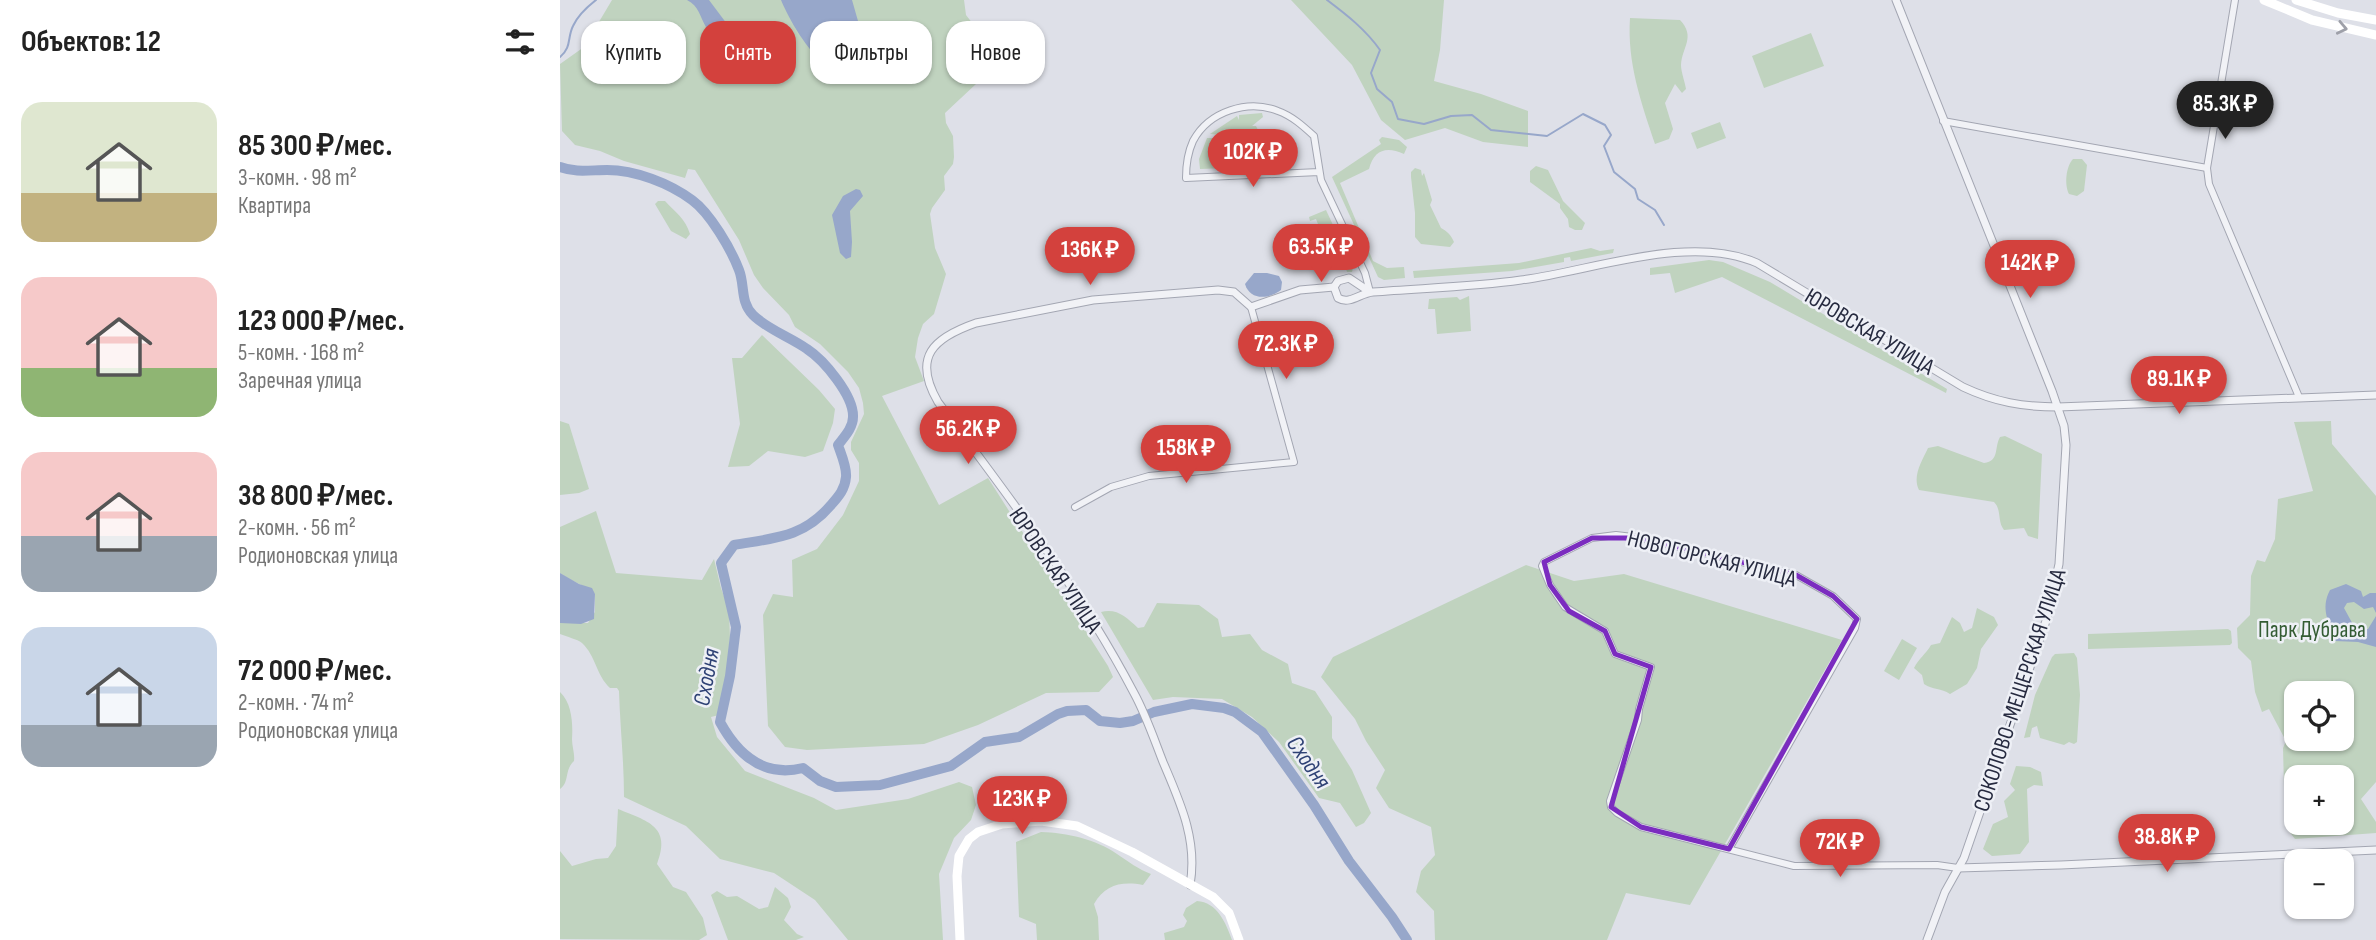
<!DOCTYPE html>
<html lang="ru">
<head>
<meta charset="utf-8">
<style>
	body { margin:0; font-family:"Sofia Sans Condensed",sans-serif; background:#f2f2f2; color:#222; height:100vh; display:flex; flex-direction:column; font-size:26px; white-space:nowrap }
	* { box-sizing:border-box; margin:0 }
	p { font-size:23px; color:#767676 }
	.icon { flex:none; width:38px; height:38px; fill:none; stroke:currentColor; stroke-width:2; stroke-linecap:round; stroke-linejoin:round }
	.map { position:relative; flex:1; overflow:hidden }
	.sheet { display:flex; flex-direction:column; background:#fff; width:560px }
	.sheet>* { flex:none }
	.hud { position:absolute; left:21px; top:21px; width:665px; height:63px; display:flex; gap:14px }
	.tools { position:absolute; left:1724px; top:681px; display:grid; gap:14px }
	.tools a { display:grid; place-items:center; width:70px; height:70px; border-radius:14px; background:#fff; box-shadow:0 2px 5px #0004; font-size:35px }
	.price { position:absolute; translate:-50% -60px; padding:0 16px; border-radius:24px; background:#d3413d; color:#fff; font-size:23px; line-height:46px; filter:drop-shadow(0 2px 4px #0008) }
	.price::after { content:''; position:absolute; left:50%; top:42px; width:21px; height:16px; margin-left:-10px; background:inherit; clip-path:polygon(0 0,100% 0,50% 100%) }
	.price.on { background:#222; color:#fff }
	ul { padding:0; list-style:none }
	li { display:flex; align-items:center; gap:21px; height:175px; padding:0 21px }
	li span { display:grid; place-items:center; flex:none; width:196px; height:140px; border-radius:21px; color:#555 }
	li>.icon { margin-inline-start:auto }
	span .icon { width:84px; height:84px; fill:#fffc; stroke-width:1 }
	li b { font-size:30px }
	h2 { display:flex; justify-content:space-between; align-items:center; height:84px; padding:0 21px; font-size:30px }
	.chip { padding:0 24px; border-radius:21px; background:#fff; box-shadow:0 2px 5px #0004; font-size:24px; line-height:63px }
	.chip.on { background:#d3413d; color:#fff }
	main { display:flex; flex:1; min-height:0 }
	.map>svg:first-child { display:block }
</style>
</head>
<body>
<main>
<section class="sheet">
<h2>Объектов: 12<svg class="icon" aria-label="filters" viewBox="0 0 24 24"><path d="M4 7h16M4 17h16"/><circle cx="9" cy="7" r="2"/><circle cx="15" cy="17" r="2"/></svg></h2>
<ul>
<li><span style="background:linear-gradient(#dfe7d0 65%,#c2b280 0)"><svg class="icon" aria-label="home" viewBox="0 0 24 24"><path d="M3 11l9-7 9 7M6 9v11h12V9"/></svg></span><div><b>85 300 ₽/мес.</b><p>3-комн. · 98 m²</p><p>Квартира</p></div></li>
<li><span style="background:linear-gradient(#f6c9c9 65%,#8fb573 0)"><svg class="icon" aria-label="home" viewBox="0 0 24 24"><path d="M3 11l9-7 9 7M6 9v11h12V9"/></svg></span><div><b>123 000 ₽/мес.</b><p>5-комн. · 168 m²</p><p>Заречная улица</p></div></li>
<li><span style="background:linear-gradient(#f6c9c9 60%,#9aa5b1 0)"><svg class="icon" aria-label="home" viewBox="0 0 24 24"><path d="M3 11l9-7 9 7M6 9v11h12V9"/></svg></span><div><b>38 800 ₽/мес.</b><p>2-комн. · 56 m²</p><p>Родионовская улица</p></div></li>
<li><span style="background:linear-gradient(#c9d6e8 70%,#9aa5b1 0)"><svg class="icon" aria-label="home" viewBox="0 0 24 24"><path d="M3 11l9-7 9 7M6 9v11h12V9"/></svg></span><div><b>72 000 ₽/мес.</b><p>2-комн. · 74 m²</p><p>Родионовская улица</p></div></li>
</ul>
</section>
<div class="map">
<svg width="1816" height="940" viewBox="0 0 1816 940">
	<rect width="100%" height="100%" fill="#dee0e8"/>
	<g fill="#c0d3bf" fill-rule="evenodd">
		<polygon points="52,0 404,0 406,15 423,37 425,58 416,84 385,113 386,123 393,136 394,157 393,164 384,176 385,190 372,208 370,214 375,248 386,274 374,314 363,324 358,338 355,357 364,381 322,396 379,505 428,478 548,666 553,677 539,692 486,693 418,725 364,744 247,750 225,747 208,726 203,615 213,594 233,597 232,560 257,549 283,515 299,481 299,463 291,450 291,442 304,414 303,403 299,388 288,372 260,344 235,327 229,315 203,288 194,275 179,240 135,170 128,169 125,178 64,161 40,151 15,145 2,131 0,64 24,47"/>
		<polygon points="731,0 884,0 880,50 874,81 921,94 968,111 968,147 923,142 885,128 845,140 821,120 792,65"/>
		<path d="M 1070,18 L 1120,20 C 1136,37 1122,47 1121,65 C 1121,72 1125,82 1126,89 L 1122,93 L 1115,84 L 1105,103 L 1113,129 L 1109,139 L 1095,144 C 1081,102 1067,63 1070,18 Z"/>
		<polygon points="1251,33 1264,66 1204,88 1192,56"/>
		<polygon points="702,113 703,117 692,126 696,126 699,132 704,134 692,145 672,147 674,136 650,134 677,116 679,120 679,115"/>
		<polygon points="1160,122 1166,138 1137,149 1131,133"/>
		<path d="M 822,137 L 839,140 L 847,147 L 844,154 C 826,146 814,150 809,169 L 780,183 L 813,261 L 827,268 L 844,267 L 845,278 L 824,280 L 818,277 L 772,177 L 821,144 L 819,140 Z"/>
		<polygon points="647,138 667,138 668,168 640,169 639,159"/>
		<path d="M 1513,159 L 1522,159 L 1527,165 L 1524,191 L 1517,196 L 1509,194 C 1504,185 1506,166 1513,159 Z"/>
		<polygon points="976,166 988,170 1003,201 1025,223 1022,230 1015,230 1009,227 1008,219 1000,208 1000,204 970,182 970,171"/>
		<path d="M 855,168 L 861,170 L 862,176 L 864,173 L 872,200 L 870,205 L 881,228 C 887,231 891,235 894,242 L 890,247 L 861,244 L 855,237 L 855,213 L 851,177 L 851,172 Z"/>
		<path d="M 98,201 L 105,201 C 116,213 125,218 130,234 L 126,239 L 111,231 L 95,204 Z"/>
		<polygon points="766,210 793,268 792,272 787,272 774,233 762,234 756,219 750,221 749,217"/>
		<polygon points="1031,248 1040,251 1054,249 1053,253 1011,261 1010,257 1004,258 1004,262 952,271 854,278 853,271 959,263"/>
		<polygon points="1149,260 1163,262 1210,282 1387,389 1386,393 1162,277 1115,293 1110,273 1090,275 1090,268"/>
		<polygon points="909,296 911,331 877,334 875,309 868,309 869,299 897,297 900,300"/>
		<polygon points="202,335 259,390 275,409 273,423 263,451 245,457 208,451 189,466 168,467 180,424 172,358 182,358"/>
		<polygon points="0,421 9,424 29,489 19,493 0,495"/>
		<path d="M 1771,421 L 1772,444 L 1816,496 L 1816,782 L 1801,799 L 1816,822 L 1816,833 L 1735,839 L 1725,826 L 1723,748 L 1726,741 L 1709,709 L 1702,712 L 1695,692 L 1691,661 L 1678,648 L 1677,628 L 1690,615 L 1691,576 L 1697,560 L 1705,562 L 1715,539 L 1718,499 L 1753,491 L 1734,422 ZM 1736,693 L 1782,693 L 1782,738 L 1736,738 ZM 1736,777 L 1782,777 L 1782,822 L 1736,822 Z"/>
		<path d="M 1445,436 L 1482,454 L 1478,539 L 1468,536 L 1464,528 L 1444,530 C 1437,521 1442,510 1434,502 L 1359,490 C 1352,476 1362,461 1368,448 L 1378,446 L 1424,463 C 1440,461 1434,447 1440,437 Z"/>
		<path d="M 36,511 L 56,573 L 142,580 L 154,559 L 161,588 L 169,610 L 170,638 L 167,672 L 159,715 L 151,717 L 157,737 L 185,771 L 254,798 L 276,810 L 348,799 L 399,782 L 412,787 L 416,805 L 411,820 L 394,838 L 379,874 L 383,940 L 288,940 L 255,900 L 214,873 L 160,859 L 126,826 L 64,797 C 64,761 60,726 59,691 L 57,688 L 50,688 C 36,675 36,656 22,643 C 17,639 7,637 0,634 L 0,623 L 28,623 L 35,612 L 35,594 C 24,584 11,582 0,573 L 0,527 Z"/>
		<polygon points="966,565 1014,581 1064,574 1282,640 1130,905 1066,893 1047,940 875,940 874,911 856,892 861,871 875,855 871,827 829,808 816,788 825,770 806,741 795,719 761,677 773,657"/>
		<path d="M 597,603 L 639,605 L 658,619 L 662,637 L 690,634 L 702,650 L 728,664 L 732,683 L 755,691 L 772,717 L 772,738 L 792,770 L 811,813 L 804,823 L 796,827 L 780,803 L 759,798 L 719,742 L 692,717 L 662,699 L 613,697 L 593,700 L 541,612 C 557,608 566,617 578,628 L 584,627 Z"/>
		<path d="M 1417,608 L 1434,617 L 1438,625 L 1421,649 L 1417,668 L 1407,684 L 1390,694 C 1381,688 1373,690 1364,684 L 1362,675 L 1354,668 C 1359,658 1366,654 1371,645 L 1380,643 L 1392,617 L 1400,623 L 1404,632 L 1412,628 Z"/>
		<polygon points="1668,629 1671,631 1672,643 1670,645 1528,649 1528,634"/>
		<polygon points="1342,639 1357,648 1339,680 1324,671"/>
		<polygon points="1514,653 1517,658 1520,695 1517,742 1514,744 1509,742 1504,745 1480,738 1477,726 1472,728 1470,737 1464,738 1475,695 1492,657 1495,654"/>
		<path d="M 0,692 C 12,703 13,724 12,739 C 12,747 15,754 14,761 C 4,770 10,782 0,789 Z"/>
		<polygon points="1456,766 1470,767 1481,772 1483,786 1474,785 1467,789 1469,842 1460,854 1432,856 1423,849 1433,824 1448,817 1444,801 1455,790 1450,784"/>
		<path d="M 58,809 C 87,821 112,826 97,864 L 113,887 L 126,892 L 143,918 L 147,935 L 139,940 L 0,939 L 0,851 L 12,866 L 36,859 L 48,858 L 56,846 Z"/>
		<path d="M 481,832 C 507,833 536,839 557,854 C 569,862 578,869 591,874 L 583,885 C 561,881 545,885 534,904 L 538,917 L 539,940 L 477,940 L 476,924 L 459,917 L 456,842 Z"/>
		<polygon points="215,887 228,898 231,907 224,920 237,934 244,937 236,940 168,940 151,895 157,891 167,897 177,896 199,909 208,907"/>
		<path d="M 637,901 C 657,902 666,923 672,940 L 605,940 L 604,933 L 624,927 L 627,921 L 623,915 L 626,908 Z"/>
	</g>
	<g fill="#97a7ca">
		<path d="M 127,0 L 149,0 L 167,24 L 199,52 L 201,59 C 182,64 156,41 146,27 C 140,17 139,6 127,0 Z"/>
		<path d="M 221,0 L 292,0 L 302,35 L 304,58 L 311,70 L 310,78 L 305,82 C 267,84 234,31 221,0 Z"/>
		<polygon points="296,189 300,190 303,196 290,211 292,242 291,257 286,259 280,253 272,215 283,196"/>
		<path d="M 694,273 L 707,273 L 719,276 L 722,282 L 721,290 C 709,299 690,301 685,284 Z"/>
		<polygon points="0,573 19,584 32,588 35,594 34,619 21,624 0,623"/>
		<path d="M 1786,584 L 1801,591 L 1803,597 L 1810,593 L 1816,593 L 1816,613 L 1813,607 L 1804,609 L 1794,602 L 1787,603 L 1784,608 L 1796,630 L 1808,629 L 1816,616 L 1816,647 L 1798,642 L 1775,641 C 1769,622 1760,609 1770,590 Z"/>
	</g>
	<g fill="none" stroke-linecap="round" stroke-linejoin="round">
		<g stroke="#97a7ca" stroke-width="2">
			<path d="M 767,0 C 787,15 806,30 820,50 L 811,73 L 817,89 L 832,102 L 838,119 L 864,124 L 891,116 L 912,115 L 931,130 L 987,136 L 1023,114 L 1045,125 L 1051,135 L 1044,146 L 1054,172 L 1075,189 L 1078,199 L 1095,210 L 1104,225"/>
			<path d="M 0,57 C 12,47 7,38 13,26 C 18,15 27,7 36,0"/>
		</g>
		<path stroke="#97a7ca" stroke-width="10" d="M 0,167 C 15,173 31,170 47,170 C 75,170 109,183 132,200 C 150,213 171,249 179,270 C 185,285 180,302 193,315 C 207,329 230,337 247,349 C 264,360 294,396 293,417 C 293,428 284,437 278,445 C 281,454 287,467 286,477 C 285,489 279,496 271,505 C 243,538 214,538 174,545 L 161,563 L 176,627 L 170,676 L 160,722 C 178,755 204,778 243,768 L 260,781 L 276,787 L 320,785 L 391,766 L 425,742 L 459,737 L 498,714 L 507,711 L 526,710 L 540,721 L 560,723 L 573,721 L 594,712 L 632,704 L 664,708 L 675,712 L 702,732 L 754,805 L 789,861 L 832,917 L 847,940"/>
		<g stroke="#a3a6b2" stroke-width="8">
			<g id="minor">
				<polyline points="1675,0 1647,168 1649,184 1739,397"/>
				<polyline points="1383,121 1647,168"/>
				<path d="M 759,172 L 626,178 C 626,166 628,152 633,141 C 649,111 688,99 718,111 C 732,116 743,126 754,136 L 761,180 L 805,273 L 810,292"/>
				<polyline points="515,507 551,487 589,476 734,462 691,307"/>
				<polyline points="1169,849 1295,628 1297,619 1273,596 1236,575 1081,538 1056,535 1032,538 984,562 982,566 990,585 1005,607 1045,631 1055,654 1091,667 1079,709 1078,720 1050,801 1051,807 1057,813 1081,827 1234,866 1377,865 1398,868"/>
			</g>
		</g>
		<g stroke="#a3a6b2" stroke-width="9">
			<g id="tertiary">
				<polyline points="1336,0 1492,391 1504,426 1506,445 1499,564 1487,618 1404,858 1385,892 1367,940"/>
				<path d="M 810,292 L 789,278 L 778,281 L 774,287 L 778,298 C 790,305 800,293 813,292 C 862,288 912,287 961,280 C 1032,271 1129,233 1197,263 L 1403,387 C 1435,402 1463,407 1498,407 L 1816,395"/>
				<polyline points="1398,868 1501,865 1816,850"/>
				<path d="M 630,885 C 638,840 620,802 603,762 C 594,739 586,715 574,693 C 520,590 448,495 378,402 C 352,357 373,338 416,323 L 533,300 L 658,290 L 674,292 L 691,307 L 740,290 L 774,287"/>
			</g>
		</g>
		<use href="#minor" stroke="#f1f2f6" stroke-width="6"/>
		<use href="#tertiary" stroke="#f1f2f6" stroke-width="7"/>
		<g stroke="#fff" stroke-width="9">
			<polyline points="1704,0 1752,20 1816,35"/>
			<polyline points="1736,0 1778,13 1816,20"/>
			<polyline points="400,940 397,876 399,856 409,839 418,832 442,824 481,821 517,826 572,852 653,897 669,913 679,940"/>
		</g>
	</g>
	<defs><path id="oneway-chevron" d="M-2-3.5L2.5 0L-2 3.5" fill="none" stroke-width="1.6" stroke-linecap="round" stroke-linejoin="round" transform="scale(1.75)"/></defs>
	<use stroke="#9ea0a9" href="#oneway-chevron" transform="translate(1782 28) rotate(12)"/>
	<path fill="none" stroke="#7b2cbf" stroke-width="5" stroke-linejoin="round" d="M 1032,538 L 1081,538 L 1236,575 L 1273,596 L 1297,619 L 1169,849 L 1081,827 L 1051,807 L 1091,667 L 1055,654 L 1045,631 L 1009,611 L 990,585 L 984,562 Z"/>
	<g text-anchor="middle" stroke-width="5" stroke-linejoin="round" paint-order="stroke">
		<g font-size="23" fill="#272b40" stroke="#eef0f6">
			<text transform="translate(1310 331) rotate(31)" y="8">ЮРОВСКАЯ УЛИЦА</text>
			<text transform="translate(1152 558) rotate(14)" y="8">НОВОГОРСКАЯ УЛИЦА</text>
			<text transform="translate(496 570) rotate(56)" y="8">ЮРОВСКАЯ УЛИЦА</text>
			<text transform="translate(1459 690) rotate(-72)" y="8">СОКОЛОВО-МЕЩЕРСКАЯ УЛИЦА</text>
		</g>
		<g font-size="23" fill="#345c33" stroke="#eef0f6">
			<text x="1752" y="637">Парк Дубрава</text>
		</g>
		<g font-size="24" font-style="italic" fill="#2f4275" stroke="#eef0f6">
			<text transform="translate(146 677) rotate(-80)" y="8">Сходня</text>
			<text transform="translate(749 762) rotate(55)" y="8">Сходня</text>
		</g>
	</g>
</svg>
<div class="tools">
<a><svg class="icon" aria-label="locate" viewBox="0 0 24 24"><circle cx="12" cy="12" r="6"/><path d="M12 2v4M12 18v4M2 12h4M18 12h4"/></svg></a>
<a>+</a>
<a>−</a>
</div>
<b class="price on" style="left:1665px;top:141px">85.3K ₽</b>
<b class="price" style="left:693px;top:189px">102K ₽</b>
<b class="price" style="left:761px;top:284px">63.5K ₽</b>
<b class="price" style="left:530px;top:287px">136K ₽</b>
<b class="price" style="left:1470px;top:300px">142K ₽</b>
<b class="price" style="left:726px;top:381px">72.3K ₽</b>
<b class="price" style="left:1619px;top:416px">89.1K ₽</b>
<b class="price" style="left:408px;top:466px">56.2K ₽</b>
<b class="price" style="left:626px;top:485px">158K ₽</b>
<b class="price" style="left:462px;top:836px">123K ₽</b>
<b class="price" style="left:1607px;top:874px">38.8K ₽</b>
<b class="price" style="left:1280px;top:879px">72K ₽</b>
<div class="hud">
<a class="chip">Купить</a>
<a class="chip on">Снять</a>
<a class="chip">Фильтры</a>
<a class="chip">Новое</a>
</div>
</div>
</main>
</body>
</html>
